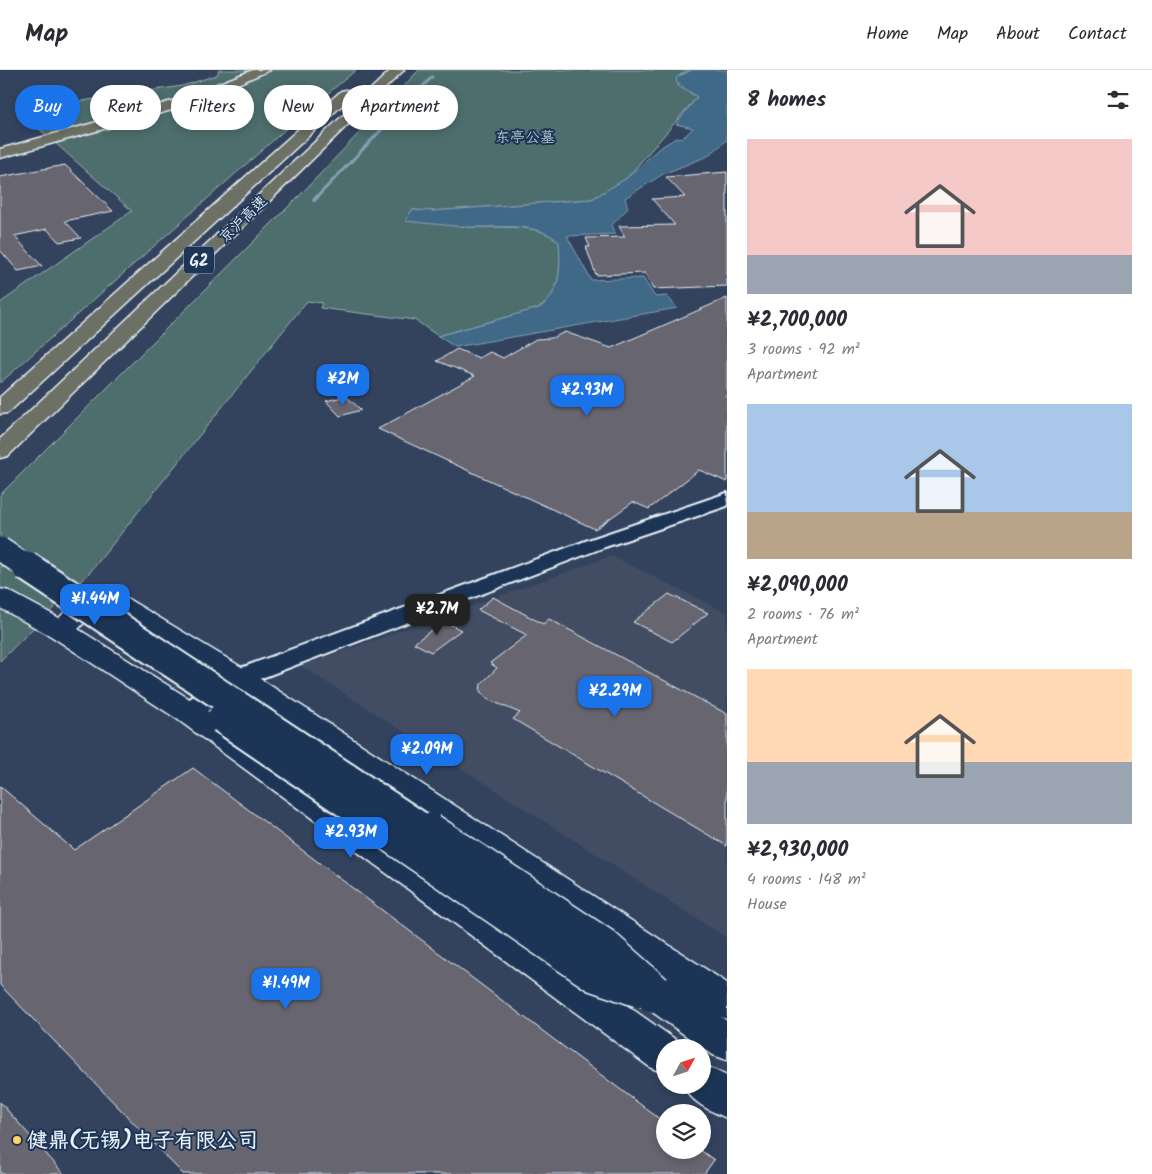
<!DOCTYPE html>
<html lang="en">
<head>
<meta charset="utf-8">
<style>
	body { margin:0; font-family:Kalam,"LXGW WenKai TC",sans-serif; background:#f2f2f3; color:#2b2b33; height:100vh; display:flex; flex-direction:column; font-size:19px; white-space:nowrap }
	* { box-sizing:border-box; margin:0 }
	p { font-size:16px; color:#7c7c81 }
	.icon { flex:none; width:28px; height:28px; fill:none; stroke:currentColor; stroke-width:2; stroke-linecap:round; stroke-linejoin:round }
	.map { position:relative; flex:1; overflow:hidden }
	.sheet { display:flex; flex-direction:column; background:#fff; width:425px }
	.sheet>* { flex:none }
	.top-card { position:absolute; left:15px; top:15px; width:475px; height:45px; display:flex; gap:10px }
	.needle { width:32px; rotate:50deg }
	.tools { position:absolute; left:656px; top:969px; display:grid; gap:10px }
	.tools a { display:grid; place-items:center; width:55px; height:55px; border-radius:50%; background:#fff; box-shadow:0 2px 8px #0003; font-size:25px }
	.price { position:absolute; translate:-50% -42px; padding:0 11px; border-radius:10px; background:#1a73e8; color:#fff; font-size:16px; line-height:32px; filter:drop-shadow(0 1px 2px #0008) }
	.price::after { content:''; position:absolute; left:50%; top:30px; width:15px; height:11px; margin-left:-8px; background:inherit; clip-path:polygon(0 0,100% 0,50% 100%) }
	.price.current { background:#222; color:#fff }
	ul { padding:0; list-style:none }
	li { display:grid; align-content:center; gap:10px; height:265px; padding:0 20px }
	li span { display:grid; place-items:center; height:155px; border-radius:0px; color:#555 }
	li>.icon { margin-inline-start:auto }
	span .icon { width:90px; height:90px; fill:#fffc; stroke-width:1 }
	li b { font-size:21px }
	h2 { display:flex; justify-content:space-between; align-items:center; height:60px; padding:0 20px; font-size:21px }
	.tag { padding:0 18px; border-radius:22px; background:#fff; box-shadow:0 2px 8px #0003; font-size:18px; line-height:45px }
	.tag.current { background:#1a73e8; color:#fff }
	header { display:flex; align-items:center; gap:30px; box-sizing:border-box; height:70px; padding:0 25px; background:#fff; border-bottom:1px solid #e1e1e2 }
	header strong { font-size:24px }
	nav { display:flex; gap:28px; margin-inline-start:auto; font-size:18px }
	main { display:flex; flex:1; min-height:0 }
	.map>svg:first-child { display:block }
</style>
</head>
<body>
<header>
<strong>Map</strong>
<nav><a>Home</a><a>Map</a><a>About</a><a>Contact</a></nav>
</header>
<main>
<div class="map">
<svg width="727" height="1104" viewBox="0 0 727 1104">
	<rect width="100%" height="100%" fill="#33435e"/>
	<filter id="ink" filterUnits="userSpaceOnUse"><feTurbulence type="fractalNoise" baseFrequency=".02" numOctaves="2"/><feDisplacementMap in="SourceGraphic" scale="10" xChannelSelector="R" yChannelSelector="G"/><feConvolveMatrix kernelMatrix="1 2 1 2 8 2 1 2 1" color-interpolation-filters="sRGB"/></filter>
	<g filter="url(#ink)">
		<polygon fill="#424d63" points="612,486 727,543 727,868 301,596"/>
		<g fill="#4e6e6d" stroke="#9bb0b2">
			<polygon points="219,0 356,0 297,49 0,313 0,233 132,141 36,56 66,48 62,34 182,16 217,5"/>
			<path d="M 419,0 L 692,0 L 681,4 L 678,16 L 697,27 L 627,108 L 592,129 L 433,141 L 412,140 L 406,151 C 427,153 448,155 468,157 C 498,159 536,151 559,172 C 561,197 561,223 539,238 L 438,266 L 415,250 L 320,238 L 322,233 L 307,231 L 91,501 L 0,591 L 0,425 L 302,123 Z"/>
		</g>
		<path fill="#3f6887" stroke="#839fb4" d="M 692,0 L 727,0 L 727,70 L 708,86 L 663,104 L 625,128 L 628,138 L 611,156 L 616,164 L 567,166 L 591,210 L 643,208 L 655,227 L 667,226 L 677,238 L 455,277 L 438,266 L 539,238 C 561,224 561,197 559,172 C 537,151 499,158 470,157 C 449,156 427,153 405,151 L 412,140 L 433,141 L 592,129 L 627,108 L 658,79 L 676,68 L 684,67 L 693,58 L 676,54 L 697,27 L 676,12 L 677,7 Z"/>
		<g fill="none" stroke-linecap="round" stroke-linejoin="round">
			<polyline stroke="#839fb4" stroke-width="3" points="317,127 432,7"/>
			<polyline stroke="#839fb4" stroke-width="4" points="314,130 318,126"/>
		</g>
		<g fill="#666570" stroke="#e8f1f8">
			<polygon points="65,95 113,141 65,151 81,168 59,172 47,159 14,166 42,196 18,201 0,180 0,107"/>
			<polygon points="727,102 727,216 653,219 645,203 596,205 586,177 590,177 586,168 625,167 619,156 675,155 652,129 685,127 666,107"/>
			<polygon points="727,228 727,412 699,400 649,439 633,432 595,459 378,359 475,306 437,291 457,279 479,288 490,282 503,288 536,269 552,268 565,262 611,278"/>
			<polygon points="346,326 361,340 340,346 326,331"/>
			<polygon points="669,524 708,543 672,572 633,552"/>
			<polygon points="493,527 543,554 549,549 727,644 727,776 513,649 520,643 487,629 480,621 481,614 497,598 490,593 527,565 478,540"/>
			<polygon points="444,551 461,560 431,582 414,573"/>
			<polygon points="193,698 665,1053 665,1080 700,1080 714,1090 704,1104 183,1104 0,915 0,716 74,780"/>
			<polygon points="0,1032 64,1104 0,1104"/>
		</g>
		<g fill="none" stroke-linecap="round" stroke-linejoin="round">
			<g stroke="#e8f1f8" stroke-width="4">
				<polygon id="minor" points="727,423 727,436 605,477 246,614 197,648 188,650 179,648 176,642 179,636 230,602 591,469"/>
			</g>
			<g stroke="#e8f1f8" stroke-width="3">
				<g id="secondary">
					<polygon points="99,515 108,517 248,601 727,913 727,949 721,947 727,951 727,990 713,985 641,934 635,923 641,912 654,907 662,910 228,615 101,536 78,559 199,635 679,972 681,978 665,978 665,1003 651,998 177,649 51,566 0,538 0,519 9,521 59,548 90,517"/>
					<path d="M 702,994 L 727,1006 L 727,1048 C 710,1041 691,1032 683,1015 L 702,1015 Z"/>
				</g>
			</g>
			<g stroke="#e8f1f8" stroke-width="3">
				<polygon id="trunk" points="253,0 270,0 186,36 0,88 0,79 176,30"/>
			</g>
			<g stroke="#e8f1f8" stroke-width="3">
				<g id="motorway">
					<polygon points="391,0 404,0 8,386 0,388 0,369"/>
					<polygon points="346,20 351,21 353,24 351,27 8,343 0,344 0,327 341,21"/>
				</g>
			</g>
			<use href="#minor" fill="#1d3557" fill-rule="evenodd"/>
			<use href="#secondary" fill="#1d3557" fill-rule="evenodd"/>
			<use href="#trunk" fill="#6c7065" fill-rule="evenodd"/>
			<use href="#motorway" fill="#6c7065" fill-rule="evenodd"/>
			<g stroke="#e8f1f8" stroke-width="26" stroke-linecap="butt">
				<polyline id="secondary-bridge-far2" points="0,479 28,498"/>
			</g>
			<g stroke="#e8f1f8" stroke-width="33" stroke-linecap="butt">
				<g id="secondary-bridge-far1">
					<polyline points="26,496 431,764"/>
					<polyline points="222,648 392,764"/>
				</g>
			</g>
			<g stroke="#e8f1f8" stroke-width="41" stroke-linecap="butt">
				<g id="secondary-bridge">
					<polyline points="390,762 596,903 640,918"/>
					<polyline points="429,762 601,876 654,923"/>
				</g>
			</g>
			<use href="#secondary-bridge-far2" stroke="#1d3557" stroke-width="23"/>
			<use href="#secondary-bridge-far1" stroke="#1d3557" stroke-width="29"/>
			<use href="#secondary-bridge" stroke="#1d3557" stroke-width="38"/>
		</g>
	</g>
	<circle fill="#ffd166" stroke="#1d3557" stroke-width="2" cx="17" cy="1070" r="5"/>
	<g text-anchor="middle" stroke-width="4" stroke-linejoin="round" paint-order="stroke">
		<g font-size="15" fill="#b2c3c7" stroke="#1d3557">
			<text x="525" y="72">东亭公墓</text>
		</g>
		<g font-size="15" fill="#e8f1f8" stroke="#1d3557">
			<text transform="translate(243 149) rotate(-44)" y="5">京沪高速</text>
		</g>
		<rect fill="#1d3557" stroke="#abb9c8" stroke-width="1" x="184" y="176.5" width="30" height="27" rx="4"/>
		<g font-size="16" font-weight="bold" fill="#e8f1f8">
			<text x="199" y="196">G2</text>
		</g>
		<g font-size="21" font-weight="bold" fill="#e8f1f8" stroke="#1d3557" text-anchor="start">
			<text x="27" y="1077">健鼎(无锡)电子有限公司</text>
		</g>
	</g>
</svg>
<div class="tools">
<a><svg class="needle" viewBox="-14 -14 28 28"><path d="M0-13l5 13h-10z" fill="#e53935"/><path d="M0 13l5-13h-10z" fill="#7c7c81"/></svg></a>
<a><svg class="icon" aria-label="layers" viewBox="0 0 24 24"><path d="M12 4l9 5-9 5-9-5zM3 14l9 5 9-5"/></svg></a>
</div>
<b class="price" style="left:343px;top:336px">¥2M</b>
<b class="price" style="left:587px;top:347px">¥2.93M</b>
<b class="price" style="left:95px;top:556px">¥1.44M</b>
<b class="price current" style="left:437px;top:566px">¥2.7M</b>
<b class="price" style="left:615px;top:648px">¥2.29M</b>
<b class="price" style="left:427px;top:706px">¥2.09M</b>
<b class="price" style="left:351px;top:789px">¥2.93M</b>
<b class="price" style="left:286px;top:940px">¥1.49M</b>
<div class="top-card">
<a class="tag current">Buy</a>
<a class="tag">Rent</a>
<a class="tag">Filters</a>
<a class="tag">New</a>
<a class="tag">Apartment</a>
</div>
</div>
<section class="sheet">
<h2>8 homes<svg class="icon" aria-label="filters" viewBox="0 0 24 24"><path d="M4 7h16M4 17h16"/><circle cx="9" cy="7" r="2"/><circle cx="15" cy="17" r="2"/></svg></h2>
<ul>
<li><span style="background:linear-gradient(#f6c9c9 75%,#9aa5b1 0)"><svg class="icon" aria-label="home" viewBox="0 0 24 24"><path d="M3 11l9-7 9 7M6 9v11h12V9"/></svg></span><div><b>¥2,700,000</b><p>3 rooms · 92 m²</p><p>Apartment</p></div></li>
<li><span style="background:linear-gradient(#a9c7e8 70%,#b9a48a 0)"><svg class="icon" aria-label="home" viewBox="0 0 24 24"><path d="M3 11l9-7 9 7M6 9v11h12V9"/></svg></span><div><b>¥2,090,000</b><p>2 rooms · 76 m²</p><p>Apartment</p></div></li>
<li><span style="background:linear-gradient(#ffd9b3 60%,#9aa5b1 0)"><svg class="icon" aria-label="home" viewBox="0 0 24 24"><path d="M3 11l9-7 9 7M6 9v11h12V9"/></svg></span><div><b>¥2,930,000</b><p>4 rooms · 148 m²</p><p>House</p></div></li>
</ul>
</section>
</main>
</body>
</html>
